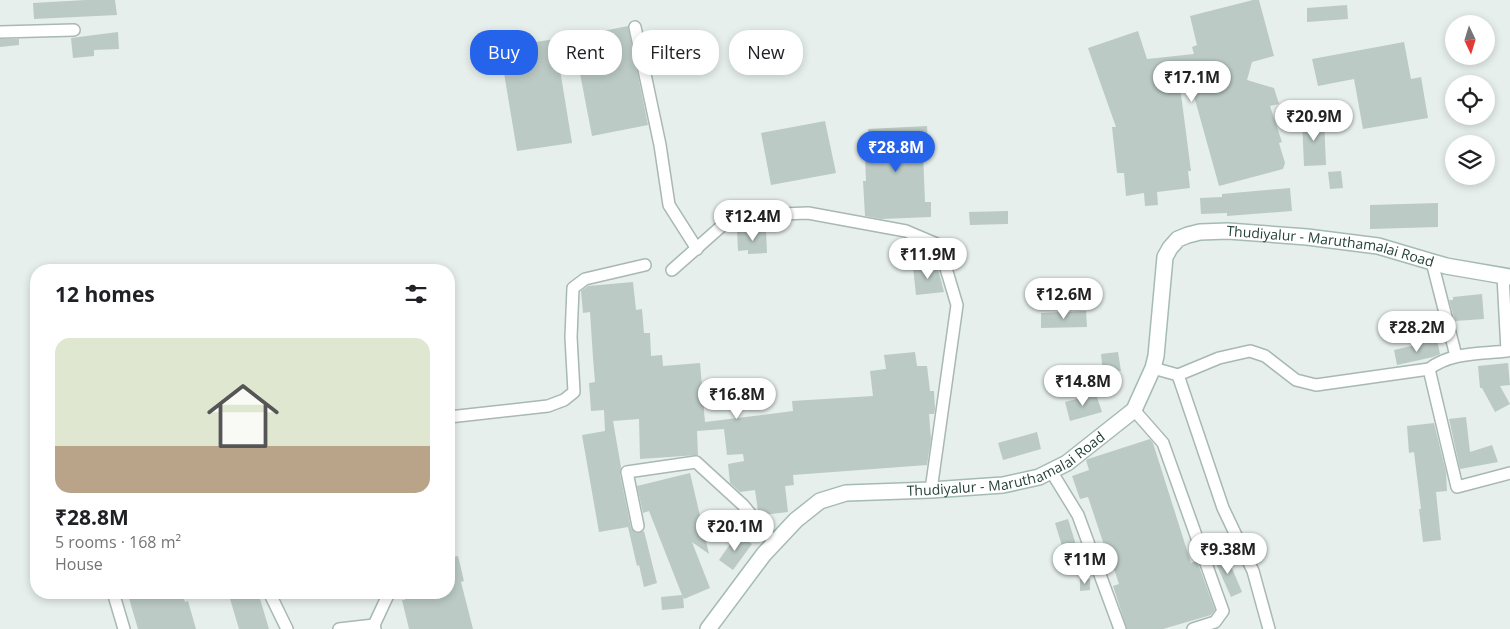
<!DOCTYPE html>
<html lang="en">
<head>
<meta charset="utf-8">
<style>
	body { margin:0; font-family:"Open Sans",sans-serif; background:#f2f2f2; color:#202124; height:100vh; display:flex; flex-direction:column; font-size:19px; white-space:nowrap }
	* { box-sizing:border-box; margin:0 }
	p { font-size:16px; color:#757577 }
	.icon { flex:none; width:28px; height:28px; fill:none; stroke:currentColor; stroke-width:2; stroke-linecap:round; stroke-linejoin:round }
	.map { position:relative; flex:1; overflow:hidden }
	.sheet { position:absolute; left:30px; top:264px; width:425px; height:335px; display:flex; flex-direction:column; background:#fff; border-radius:20px; box-shadow:0 2px 8px #0003 }
	.sheet>* { flex:none }
	.guide { position:absolute; left:470px; top:30px; width:475px; height:45px; display:flex; gap:10px }
	.needle { width:32px; rotate:176deg }
	.controls { position:absolute; left:1445px; top:15px; display:grid; gap:10px }
	.controls a { display:grid; place-items:center; width:50px; height:50px; border-radius:50%; background:#fff; box-shadow:0 2px 8px #0003; font-size:25px }
	.price { position:absolute; translate:-50% -42px; padding:0 11px; border-radius:18px; background:#fff; color:#222; font-size:16px; line-height:32px; filter:drop-shadow(0 1px 2px #0008) }
	.price::after { content:''; position:absolute; left:50%; top:30px; width:15px; height:11px; margin-left:-8px; background:inherit; clip-path:polygon(0 0,100% 0,50% 100%) }
	.price.current { background:#2563eb; color:#fff }
	ul { padding:0; list-style:none }
	li { display:grid; align-content:center; gap:10px; height:265px; padding:0 25px }
	li span { display:grid; place-items:center; height:155px; border-radius:15px; color:#555 }
	li>.icon { margin-inline-start:auto }
	span .icon { width:90px; height:90px; fill:#fffc; stroke-width:1 }
	li b { font-size:21px }
	h2 { display:flex; justify-content:space-between; align-items:center; height:60px; padding:0 25px; font-size:21px }
	.tag { padding:0 18px; border-radius:20px; background:#fff; box-shadow:0 2px 8px #0003; font-size:18px; line-height:45px }
	.tag.current { background:#2563eb; color:#fff }
	.map>svg:first-child { display:block }
</style>
</head>
<body>
<div class="map">
<svg width="1510" height="629" viewBox="0 0 1510 629">
	<rect width="100%" height="100%" fill="#e6efeb"/>
	<g fill="#bbcac4">
		<polygon points="86,0 115,0 117,15 34,19 33,3"/>
		<polygon points="1253,0 1259,0 1274,56 1252,62 1247,80 1274,88 1279,104 1270,106 1282,142 1279,143 1285,163 1283,169 1219,186 1189,78 1179,79 1191,171 1188,171 1190,188 1157,192 1158,205 1145,206 1144,193 1126,196 1124,173 1117,173 1112,127 1116,127 1088,48 1138,31 1147,59 1194,54 1192,47 1197,45 1190,16"/>
		<polygon points="1347,5 1348,19 1307,22 1307,8"/>
		<polygon points="628,26 648,125 592,136 573,37"/>
		<polygon points="118,32 119,49 94,50 94,56 73,58 71,38"/>
		<polygon points="0,39 19,39 19,45 0,47"/>
		<polygon points="555,39 572,143 517,151 504,73 502,74 497,48"/>
		<polygon points="1404,42 1411,79 1421,77 1428,118 1363,129 1354,79 1318,86 1312,59"/>
		<polygon points="1324,118 1326,165 1304,166 1302,119"/>
		<polygon points="825,121 836,173 771,185 761,133"/>
		<polygon points="927,126 928,152 923,153 925,202 931,202 931,217 881,219 865,216 863,181 866,181 865,156 863,156 862,140 869,140 868,129"/>
		<polygon points="1341,171 1343,188 1330,189 1328,172"/>
		<polygon points="1290,188 1292,211 1227,216 1227,213 1201,214 1200,198 1222,197 1222,194"/>
		<polygon points="1438,203 1438,227 1370,229 1370,205"/>
		<polygon points="1008,211 1008,224 970,225 969,212"/>
		<polygon points="766,230 767,253 748,254 748,250 738,251 737,231"/>
		<polygon points="937,265 944,292 916,295 913,267"/>
		<polygon points="633,282 636,310 642,309 644,333 650,333 651,356 662,355 663,366 700,363 705,422 793,411 792,401 873,396 870,371 886,369 884,355 915,352 917,366 927,366 930,391 934,391 935,409 934,414 929,414 931,439 927,465 793,475 794,485 785,486 788,512 761,515 758,511 755,490 740,492 730,483 728,464 744,461 743,454 727,455 724,429 697,431 698,455 640,459 639,419 613,421 621,467 620,474 631,528 636,533 644,531 657,583 644,587 639,565 637,566 628,527 599,532 582,435 605,431 604,410 591,411 589,383 595,382 593,358 590,312 583,313 581,291 588,286"/>
		<polygon points="1482,294 1484,319 1455,321 1449,300 1453,300 1453,297"/>
		<polygon points="1086,311 1087,327 1041,328 1041,313"/>
		<polygon points="1437,340 1440,354 1433,357 1397,365 1394,350"/>
		<polygon points="1118,352 1121,371 1103,373 1101,354"/>
		<polygon points="1508,363 1510,385 1500,386 1510,404 1495,412 1482,388 1480,388 1478,366"/>
		<polygon points="1096,394 1102,412 1070,421 1065,402"/>
		<polygon points="1466,417 1470,452 1492,445 1498,462 1460,469 1449,419"/>
		<polygon points="1434,423 1446,472 1447,491 1436,492 1441,540 1423,542 1419,509 1421,509 1414,452 1409,453 1407,426"/>
		<polygon points="1037,432 1041,449 1003,460 998,443"/>
		<polygon points="1150,439 1153,443 1191,563 1197,561 1215,610 1211,615 1163,629 1127,629 1113,586 1119,584 1111,560 1104,562 1101,553 1106,551 1088,497 1080,499 1072,476 1089,470 1086,460 1088,459"/>
		<polygon points="690,473 709,554 692,542 710,588 684,599 683,596 684,608 662,610 661,597 682,595 649,511 643,513 637,486"/>
		<polygon points="1068,519 1084,571 1071,575 1055,523"/>
		<polygon points="737,534 752,544 733,570 719,560"/>
		<polygon points="1226,554 1242,592 1231,597 1214,559"/>
		<polygon points="458,556 464,581 461,582 473,629 409,629 402,600 405,600 404,592 449,592 449,558"/>
		<polygon points="1080,579 1090,579 1090,590 1080,591"/>
		<polygon points="135,592 182,592 185,602 188,601 196,629 138,629 128,595"/>
		<polygon points="228,592 258,592 269,629 239,629"/>
	</g>
	<g fill="none" stroke-linecap="round" stroke-linejoin="round">
		<g stroke="#a8b8b2" stroke-width="14">
			<g id="street">
				<polyline points="635,27 660,145 669,205 697,249"/>
				<polyline points="0,32 74,30"/>
				<polyline points="1432,262 1456,356"/>
				<polyline points="672,270 733,216 808,213 906,231 939,245 957,305 931,490"/>
				<path d="M 1153,368 L 1178,375 L 1219,358 L 1250,351 L 1265,356 L 1296,380 L 1316,385 L 1429,369 C 1450,352 1481,354 1507,351 L 1503,276"/>
				<polyline points="1429,369 1457,487 1510,473"/>
				<polyline points="1178,375 1223,508 1253,571 1269,629"/>
				<polyline points="1134,410 1163,443 1223,611 1215,622 1193,629"/>
				<polyline points="449,417 548,406 564,400 574,392 571,337 573,288 585,279 645,265"/>
				<polyline points="1051,471 1078,515 1120,629"/>
				<polyline points="638,526 627,472 696,462 743,505 774,542"/>
				<polyline points="113,592 124,629"/>
				<polyline points="269,592 287,629"/>
				<polyline points="339,629 374,625"/>
				<polyline points="375,629 374,625 388,595 387,592"/>
			</g>
		</g>
		<g stroke="#a4bbb3" stroke-width="18">
			<g id="secondary">
				<path id="s1" d="M 708,629 L 764,554 L 796,520 L 820,501 L 846,493 L 931,490 L 1003,485 L 1039,477 L 1067,463 L 1134,410 L 1153,368 L 1156,356 L 1165,257 L 1170,248 L 1178,239 L 1188,235 L 1200,232 L 1228,231 L 1307,237 L 1378,246 L 1446,266 L 1510,277"/>
			</g>
		</g>
		<use href="#street" stroke="#fff" stroke-width="11"/>
		<use href="#secondary" stroke="#fff" stroke-width="15"/>
	</g>
	<g text-anchor="middle" stroke-width="4.5" stroke-linejoin="round" paint-order="stroke">
		<g font-size="14" fill="#24423a" stroke="#f7fbf9">
			<text dy="5" stroke="none"><textPath href="#s1" startOffset="844">Thudiyalur - Maruthamalai Road</textPath></text>
			<text dy="5" stroke="none"><textPath href="#s1" startOffset="364">Thudiyalur - Maruthamalai Road</textPath></text>
		</g>
	</g>
</svg>
<div class="controls">
<a><svg class="needle" viewBox="-14 -14 28 28"><path d="M0-13l5 13h-10z" fill="#e53935"/><path d="M0 13l5-13h-10z" fill="#757577"/></svg></a>
<a><svg class="icon" aria-label="locate" viewBox="0 0 24 24"><circle cx="12" cy="12" r="6"/><path d="M12 2v4M12 18v4M2 12h4M18 12h4"/></svg></a>
<a><svg class="icon" aria-label="layers" viewBox="0 0 24 24"><path d="M12 4l9 5-9 5-9-5zM3 14l9 5 9-5"/></svg></a>
</div>
<b class="price" style="left:1192px;top:103px">₹17.1M</b>
<b class="price" style="left:1314px;top:142px">₹20.9M</b>
<b class="price current" style="left:896px;top:173px">₹28.8M</b>
<b class="price" style="left:753px;top:242px">₹12.4M</b>
<b class="price" style="left:928px;top:280px">₹11.9M</b>
<b class="price" style="left:1064px;top:320px">₹12.6M</b>
<b class="price" style="left:1417px;top:353px">₹28.2M</b>
<b class="price" style="left:1083px;top:407px">₹14.8M</b>
<b class="price" style="left:737px;top:420px">₹16.8M</b>
<b class="price" style="left:735px;top:552px">₹20.1M</b>
<b class="price" style="left:1228px;top:575px">₹9.38M</b>
<b class="price" style="left:1085px;top:585px">₹11M</b>
<div class="guide">
<a class="tag current">Buy</a>
<a class="tag">Rent</a>
<a class="tag">Filters</a>
<a class="tag">New</a>
</div>
<section class="sheet">
<h2>12 homes<svg class="icon" aria-label="filters" viewBox="0 0 24 24"><path d="M4 7h16M4 17h16"/><circle cx="9" cy="7" r="2"/><circle cx="15" cy="17" r="2"/></svg></h2>
<ul>
<li><span style="background:linear-gradient(#dfe7d0 70%,#b9a48a 0)"><svg class="icon" aria-label="home" viewBox="0 0 24 24"><path d="M3 11l9-7 9 7M6 9v11h12V9"/></svg></span><div><b>₹28.8M</b><p>5 rooms · 168 m²</p><p>House</p></div></li>
</ul>
</section>
</div>
</body>
</html>
